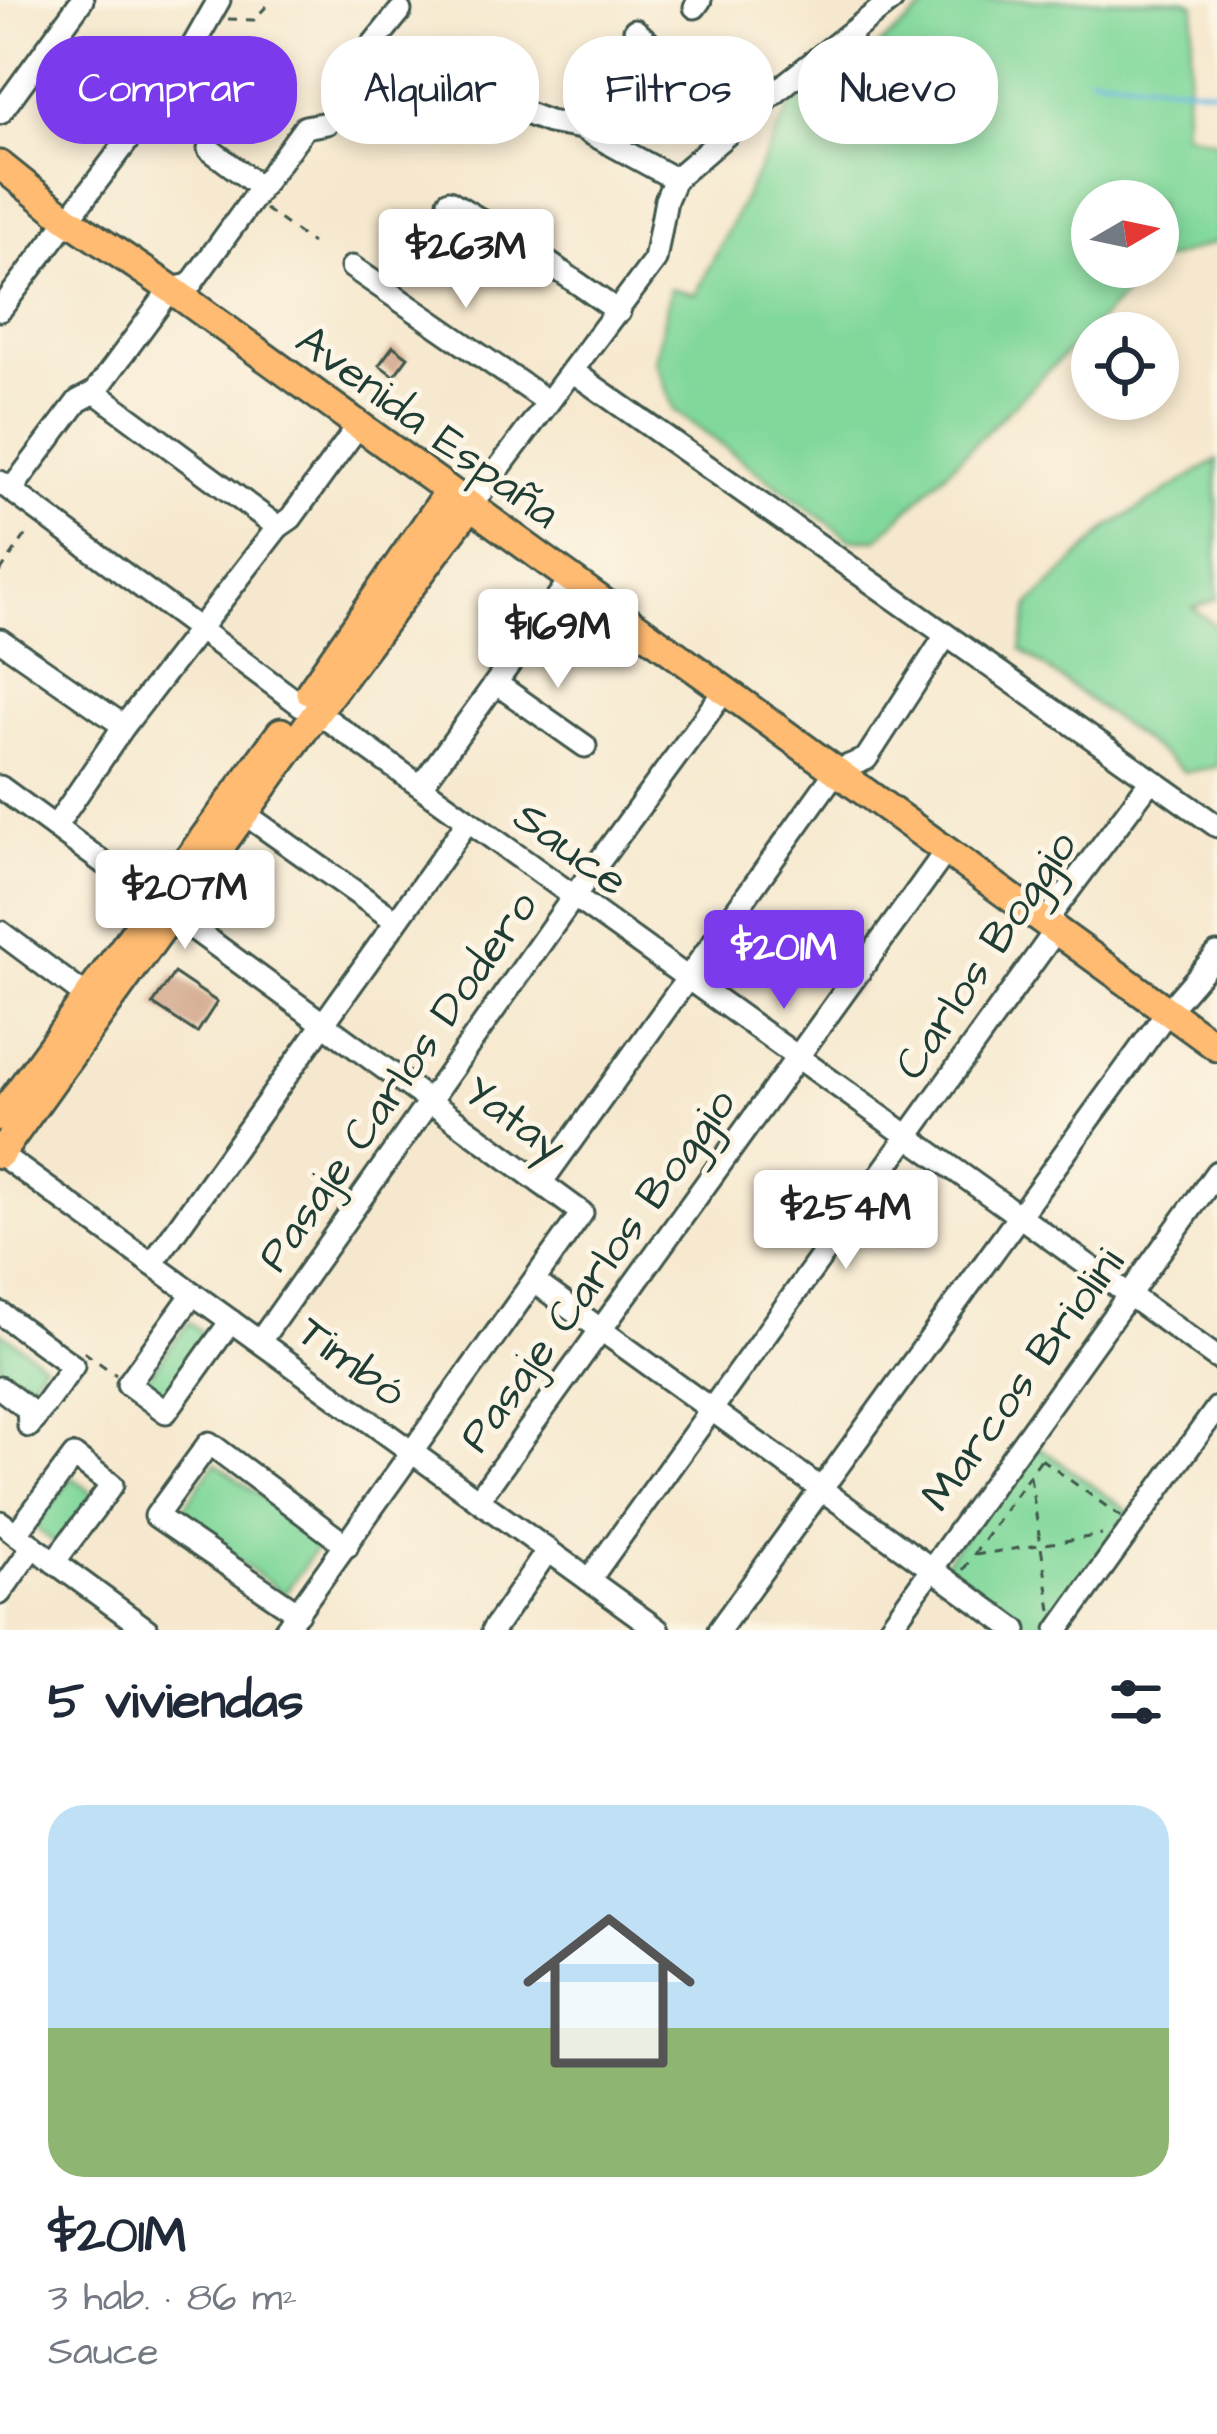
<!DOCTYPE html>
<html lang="es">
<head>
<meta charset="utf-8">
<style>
	body { margin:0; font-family:"Architects Daughter",sans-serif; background:#f6f6f7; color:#1f2937; height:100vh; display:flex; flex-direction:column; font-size:45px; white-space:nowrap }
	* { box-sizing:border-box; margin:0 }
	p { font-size:39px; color:#747a83 }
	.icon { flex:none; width:66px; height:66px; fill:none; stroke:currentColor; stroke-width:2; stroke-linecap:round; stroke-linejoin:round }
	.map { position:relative; height:1630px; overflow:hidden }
	.side { display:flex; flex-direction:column; background:#fff; flex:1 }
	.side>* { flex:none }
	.guide { position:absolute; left:36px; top:36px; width:1146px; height:108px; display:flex; gap:24px }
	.needle { width:78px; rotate:81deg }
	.tools { position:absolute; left:1071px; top:180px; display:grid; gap:24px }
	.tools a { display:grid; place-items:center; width:108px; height:108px; border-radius:50%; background:#fff; box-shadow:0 6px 18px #0003; font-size:60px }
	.price { position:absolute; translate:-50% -102px; padding:0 27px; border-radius:12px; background:#fff; color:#222; font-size:39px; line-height:78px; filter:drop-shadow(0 3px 6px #0008) }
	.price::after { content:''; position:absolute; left:50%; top:72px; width:36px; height:27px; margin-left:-18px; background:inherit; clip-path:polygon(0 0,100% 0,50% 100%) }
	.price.on { background:#7c3aed; color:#fff }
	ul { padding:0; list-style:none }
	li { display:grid; align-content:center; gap:24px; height:636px; padding:0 48px }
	li span { display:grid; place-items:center; height:372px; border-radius:36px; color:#555 }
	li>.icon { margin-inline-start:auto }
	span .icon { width:216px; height:216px; fill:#fffc; stroke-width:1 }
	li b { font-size:51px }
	h2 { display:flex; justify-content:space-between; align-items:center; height:144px; padding:0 48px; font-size:51px }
	.tag { padding:0 42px; border-radius:48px; background:#fff; box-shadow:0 6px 18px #0003; font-size:42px; line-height:108px }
	.tag.on { background:#7c3aed; color:#fff }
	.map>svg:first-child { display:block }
</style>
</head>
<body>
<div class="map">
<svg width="1217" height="1630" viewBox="0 0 1217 1630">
	<rect width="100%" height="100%" fill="#fcf5e5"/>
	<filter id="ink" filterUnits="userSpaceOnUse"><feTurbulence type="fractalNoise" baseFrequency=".00833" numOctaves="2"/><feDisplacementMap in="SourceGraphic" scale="24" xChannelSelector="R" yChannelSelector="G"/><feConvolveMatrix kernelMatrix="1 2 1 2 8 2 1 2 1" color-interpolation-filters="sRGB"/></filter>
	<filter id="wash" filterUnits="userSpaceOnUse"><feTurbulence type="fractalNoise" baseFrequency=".004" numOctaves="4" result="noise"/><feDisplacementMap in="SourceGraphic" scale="48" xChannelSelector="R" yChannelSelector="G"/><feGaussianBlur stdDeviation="2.7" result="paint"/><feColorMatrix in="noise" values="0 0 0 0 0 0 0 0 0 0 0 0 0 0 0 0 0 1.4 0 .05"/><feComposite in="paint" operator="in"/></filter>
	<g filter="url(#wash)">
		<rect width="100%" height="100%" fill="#f6e8ce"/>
		<g fill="#81d89b" stroke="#508a68" stroke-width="3">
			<polygon points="935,0 1186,0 1195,5 1183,132 1217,141 1217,242 1158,262 1158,201 1092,201 1092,267 1153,267 878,539 850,539 674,410 655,360 671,288 696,294 791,105 839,79"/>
			<polygon points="1217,460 1217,599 1193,608 1217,627 1217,767 1185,772 1021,649 1029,606 1109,527"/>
			<polygon points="189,1322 211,1339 165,1400 143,1383"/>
			<polygon points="0,1331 44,1363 23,1393 0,1376"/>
			<polygon points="1032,1442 1131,1513 1046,1630 1024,1630 942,1566"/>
			<polygon points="215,1463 322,1540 284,1594 177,1517"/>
			<polygon points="72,1477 96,1496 59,1546 34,1527"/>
		</g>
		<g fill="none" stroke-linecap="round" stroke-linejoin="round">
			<polyline stroke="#65b5e0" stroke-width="4.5" points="1089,76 1217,90"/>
		</g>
		<g id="blocks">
			<g fill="#d2a78c">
				<polygon points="393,346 408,357 394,376 379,365"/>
				<polygon points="174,973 217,1002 197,1033 153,1004"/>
			</g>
		</g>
	</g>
	<g filter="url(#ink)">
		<use href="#blocks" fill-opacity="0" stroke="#3f574b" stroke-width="3"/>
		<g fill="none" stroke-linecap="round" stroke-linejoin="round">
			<g stroke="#3f574b" stroke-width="27">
				<g id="minor">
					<polyline points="695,7 700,0"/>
					<polyline points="635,30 738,125"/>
					<polyline points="480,96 549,122 581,128 675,179"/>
					<polyline points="0,113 82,0"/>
					<polyline points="209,149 260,187"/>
					<polyline points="449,201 530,250 619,312"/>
					<polyline points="352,267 548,402"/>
					<polyline points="0,310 174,79 219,0"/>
					<polyline points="572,371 1217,826"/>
					<polyline points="95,392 278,527"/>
					<polyline points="0,482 301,705 317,712 1217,1358"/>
					<polyline points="11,490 78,401 95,392 171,289 190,285 305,127 327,123 360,83 361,59 400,11"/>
					<polyline points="469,508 655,260 666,200 675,179 789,81 892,0"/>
					<polyline points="0,640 124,726"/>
					<polyline points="497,684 585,746"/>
					<polyline points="421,786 571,579"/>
					<polyline points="0,787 582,1213 285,1630"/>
					<polyline points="245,814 396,921"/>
					<polyline points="55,827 124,726 278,527 291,518 358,426"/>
					<polyline points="0,932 99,1006"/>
					<polyline points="0,1154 658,1630"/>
					<polyline points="541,1183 836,771 866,759 945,637"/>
					<polyline points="152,1264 468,821"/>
					<polyline points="535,1282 1016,1630"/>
					<polyline points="193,1294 128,1384 166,1412 231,1321"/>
					<polyline points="0,1313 73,1366 29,1426 28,1409 0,1388"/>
					<polyline points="260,1341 574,896 725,690"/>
					<polyline points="478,1500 946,851"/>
					<polyline points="0,1522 147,1630"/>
					<polyline points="16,1534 74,1456 112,1485 54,1562"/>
					<polyline points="589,1580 1056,930 1051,914 1151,780"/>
					<polyline points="0,1593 33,1546"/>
					<polyline points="298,1613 156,1516 209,1443 347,1546"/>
					<polyline points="493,1630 548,1550"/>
					<polyline points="719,1630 1167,1012 1217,954"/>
					<polyline points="888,1630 1217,1172"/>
					<polyline points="1058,1630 1217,1408"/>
				</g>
			</g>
			<g stroke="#3f574b" stroke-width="33">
				<g id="major">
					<polyline points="0,165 66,218 171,289 1217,1047"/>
					<polyline points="310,692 448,493"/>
					<polyline points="0,1117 281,732"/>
					<polyline points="0,1154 317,712 469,508"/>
				</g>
			</g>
			<g stroke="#3f574b" stroke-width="3" stroke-dasharray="9 9" stroke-linecap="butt">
				<polyline points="228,19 254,20 272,0"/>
				<polyline points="265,209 312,243"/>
				<polyline points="0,572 30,529"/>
				<polyline points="84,1352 116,1375"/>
				<polyline points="1041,1459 1121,1517"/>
				<polyline points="1030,1477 1051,1610"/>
				<polyline points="975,1555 1102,1535"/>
				<polyline points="963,1570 1041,1459"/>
			</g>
			<use href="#minor" stroke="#fff" stroke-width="21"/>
			<use href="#major" stroke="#ffbb71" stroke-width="27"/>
		</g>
	</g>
	<g text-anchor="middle" stroke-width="10" stroke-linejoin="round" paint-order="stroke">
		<g font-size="45" fill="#1f3d34" stroke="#fcf5e5">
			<text transform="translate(429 425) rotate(36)" y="16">Avenida España</text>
			<text transform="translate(572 847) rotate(36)" y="16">Sauce</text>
			<text transform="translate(984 954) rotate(-56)" y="16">Carlos Boggio</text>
			<text transform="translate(396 1080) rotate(-55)" y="16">Pasaje Carlos Dodero</text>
			<text transform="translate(516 1117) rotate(36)" y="16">Yatay</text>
			<text transform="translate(596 1269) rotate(-54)" y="16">Pasaje Carlos Boggio</text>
			<text transform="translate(353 1360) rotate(36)" y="16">Timbó</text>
			<text transform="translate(1021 1378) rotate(-54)" y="16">Marcos Briolini</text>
		</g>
	</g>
</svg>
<div class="tools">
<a><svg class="needle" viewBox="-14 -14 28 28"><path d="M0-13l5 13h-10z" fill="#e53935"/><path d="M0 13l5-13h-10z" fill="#747a83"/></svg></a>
<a><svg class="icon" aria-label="locate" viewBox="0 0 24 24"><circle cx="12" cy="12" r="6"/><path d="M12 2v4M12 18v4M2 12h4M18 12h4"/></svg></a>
</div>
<b class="price" style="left:466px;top:311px">$263M</b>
<b class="price" style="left:558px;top:691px">$169M</b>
<b class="price" style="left:185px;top:952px">$207M</b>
<b class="price on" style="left:784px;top:1012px">$201M</b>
<b class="price" style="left:846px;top:1272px">$254M</b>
<div class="guide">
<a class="tag on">Comprar</a>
<a class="tag">Alquilar</a>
<a class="tag">Filtros</a>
<a class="tag">Nuevo</a>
</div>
</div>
<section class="side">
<h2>5 viviendas<svg class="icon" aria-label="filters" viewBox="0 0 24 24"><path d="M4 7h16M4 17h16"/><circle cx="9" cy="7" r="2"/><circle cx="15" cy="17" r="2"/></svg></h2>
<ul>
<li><span style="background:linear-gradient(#bfe0f5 60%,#8fb573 0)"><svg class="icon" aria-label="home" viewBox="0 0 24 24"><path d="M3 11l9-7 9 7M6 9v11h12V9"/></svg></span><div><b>$201M</b><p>3 hab. · 86 m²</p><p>Sauce</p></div></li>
</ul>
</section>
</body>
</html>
